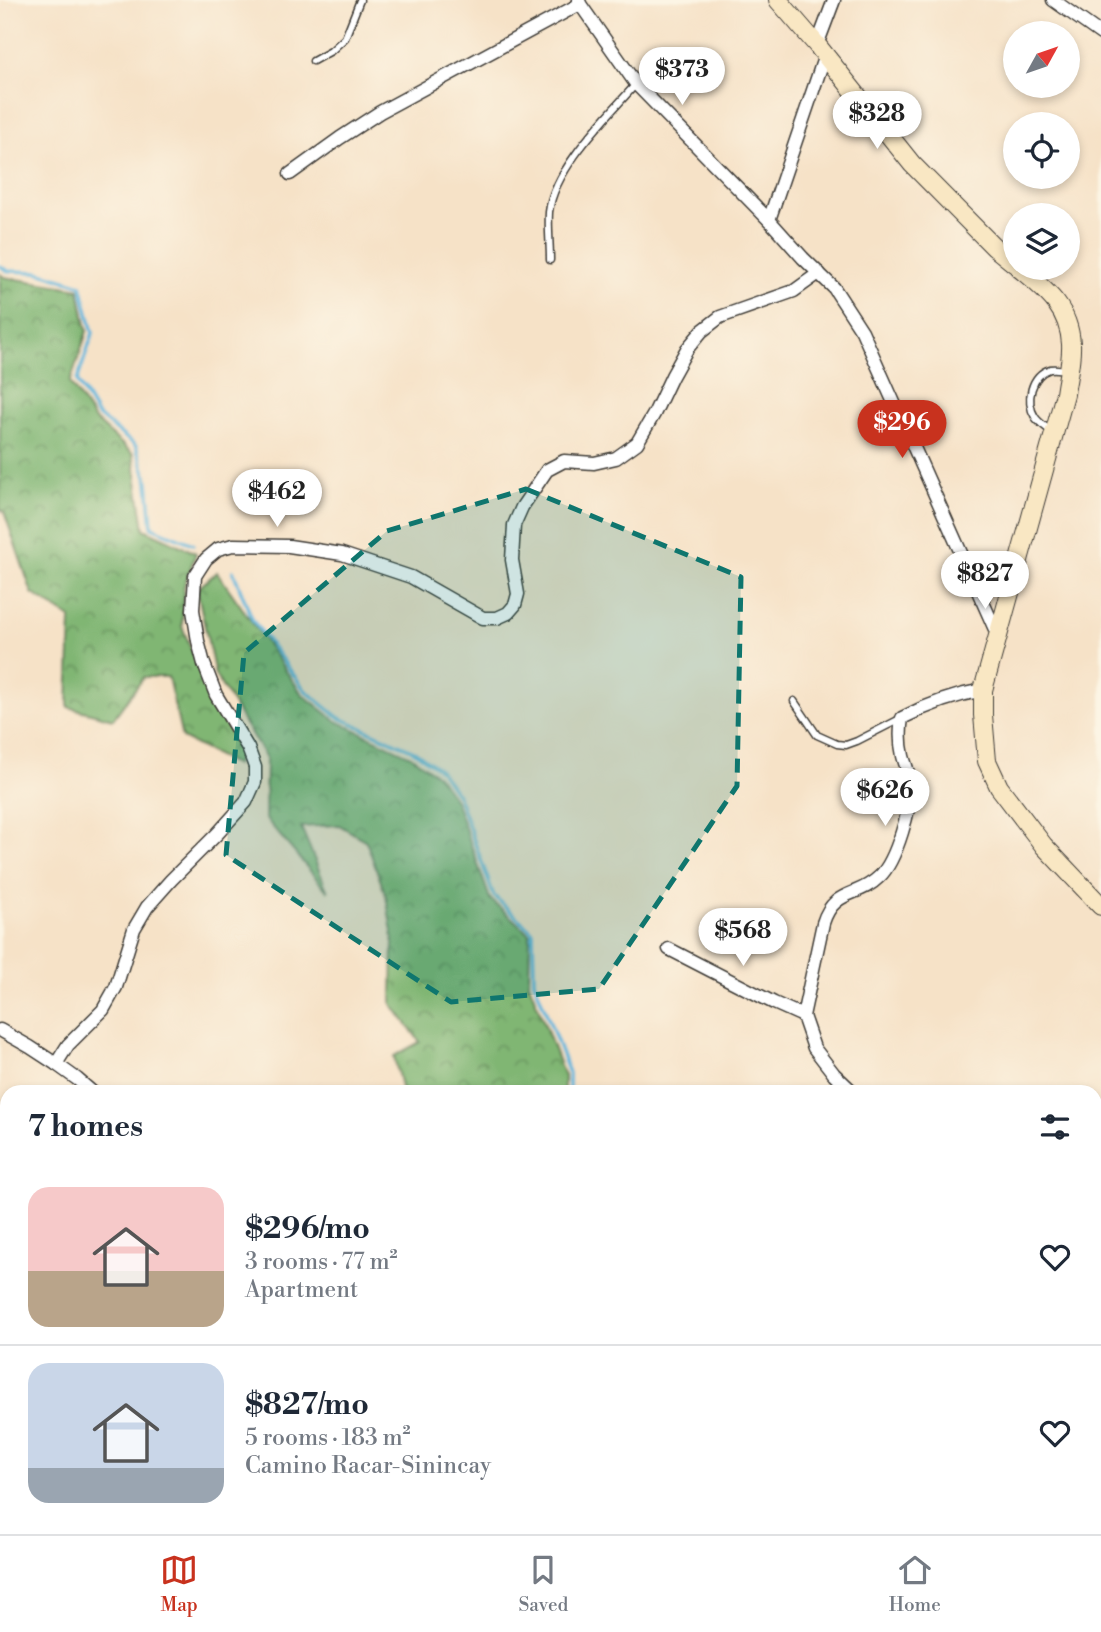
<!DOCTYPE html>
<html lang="en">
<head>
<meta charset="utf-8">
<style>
	body { margin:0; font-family:"Libre Bodoni",serif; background:#f2f2f3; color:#1f2937; height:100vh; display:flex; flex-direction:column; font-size:26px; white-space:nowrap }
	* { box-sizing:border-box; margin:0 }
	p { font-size:23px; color:#747a83 }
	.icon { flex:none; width:38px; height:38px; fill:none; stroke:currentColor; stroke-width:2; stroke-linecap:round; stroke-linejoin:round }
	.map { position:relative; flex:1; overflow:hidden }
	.side { position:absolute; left:0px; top:1085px; width:1102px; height:450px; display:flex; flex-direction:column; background:#fff; border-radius:21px 21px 0 0; box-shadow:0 4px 10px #0003 }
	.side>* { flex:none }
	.needle { width:46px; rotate:50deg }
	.tools { position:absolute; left:1003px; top:21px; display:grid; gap:14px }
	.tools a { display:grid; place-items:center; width:77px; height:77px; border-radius:50%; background:#fff; box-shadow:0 4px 10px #0003; font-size:35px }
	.price { position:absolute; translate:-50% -60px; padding:0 16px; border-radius:24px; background:#fff; color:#222; font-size:23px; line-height:46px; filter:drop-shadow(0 2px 4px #0008) }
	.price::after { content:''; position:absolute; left:50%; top:42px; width:21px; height:16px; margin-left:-10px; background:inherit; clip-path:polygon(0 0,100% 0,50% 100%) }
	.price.selected { background:#c8321e; color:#fff }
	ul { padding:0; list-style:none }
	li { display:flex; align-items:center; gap:21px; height:175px; padding:0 28px }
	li+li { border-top:2px solid #e0e1e3 }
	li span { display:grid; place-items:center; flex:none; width:196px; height:140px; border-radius:21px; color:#555 }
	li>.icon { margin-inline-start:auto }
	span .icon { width:84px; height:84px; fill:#fffc; stroke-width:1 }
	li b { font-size:30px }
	h2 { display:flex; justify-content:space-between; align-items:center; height:84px; padding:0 28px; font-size:30px }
	.tabs { display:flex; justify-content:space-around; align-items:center; height:98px; border-top:2px solid #e0e1e3; background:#fff; font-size:19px; color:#747a83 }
	.tabs a { display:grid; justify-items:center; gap:4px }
	.tabs .selected { color:#c8321e }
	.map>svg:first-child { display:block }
</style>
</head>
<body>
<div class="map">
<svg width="1101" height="1534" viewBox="0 0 1101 1534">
	<defs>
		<pattern id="forest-crowns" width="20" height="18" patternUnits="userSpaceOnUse" patternTransform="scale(1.75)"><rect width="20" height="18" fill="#80b673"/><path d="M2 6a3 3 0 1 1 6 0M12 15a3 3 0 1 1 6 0" fill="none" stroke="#68935e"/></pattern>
	</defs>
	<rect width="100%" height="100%" fill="#fcf5e5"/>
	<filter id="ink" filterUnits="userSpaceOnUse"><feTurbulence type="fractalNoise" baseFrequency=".0143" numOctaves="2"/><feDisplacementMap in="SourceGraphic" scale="14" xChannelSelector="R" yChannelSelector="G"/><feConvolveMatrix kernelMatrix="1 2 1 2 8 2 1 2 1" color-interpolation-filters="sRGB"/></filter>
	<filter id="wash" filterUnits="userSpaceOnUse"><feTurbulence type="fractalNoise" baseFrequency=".00686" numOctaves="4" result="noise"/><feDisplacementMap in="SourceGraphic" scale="28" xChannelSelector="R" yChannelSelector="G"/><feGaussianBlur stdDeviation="1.57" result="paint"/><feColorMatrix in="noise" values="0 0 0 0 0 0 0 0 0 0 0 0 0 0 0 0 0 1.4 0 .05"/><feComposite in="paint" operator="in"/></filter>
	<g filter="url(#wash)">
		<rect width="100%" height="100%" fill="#f6e2c7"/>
		<g fill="url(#forest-crowns)" stroke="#4e6948" stroke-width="2">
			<polygon points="0,274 4,277 79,289 87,331 70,383 95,420 133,454 144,529 196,553 184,586 182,626 210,697 240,751 236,765 182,738 168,677 144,677 113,719 68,707 71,618 32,593 4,512 0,509"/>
			<polygon points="217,572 302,694 336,721 411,756 437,775 455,800 490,899 530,934 529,983 564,1076 564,1092 402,1092 394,1056 420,1042 392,1004 393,938 386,896 366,841 339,825 301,827 328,892 265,818 266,758 215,675 197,589"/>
			<polygon points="658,1528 706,1528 707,1534 658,1534"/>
		</g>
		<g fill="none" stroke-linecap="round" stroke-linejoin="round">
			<g stroke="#61b6dd" stroke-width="3.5">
				<polyline points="0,266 8,271 38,272 81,285 93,333 77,381 97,415 136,446 148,482 152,527 193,544"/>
				<polyline points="233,571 253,621 305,690 338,717 414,751 440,770 458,796 494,896 533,932 534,981 569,1073 569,1092"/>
				<polyline points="0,1336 7,1344"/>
				<polyline points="170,1528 177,1534"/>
				<polyline points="709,1528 711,1534"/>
			</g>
		</g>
	</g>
	<g filter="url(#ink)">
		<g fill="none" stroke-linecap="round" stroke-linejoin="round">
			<g stroke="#3d3a36" stroke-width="9">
				<g id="lane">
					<polyline points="313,61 331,51 345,38 360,0"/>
					<path d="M 550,260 C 550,244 548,228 549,212 C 554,168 608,116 636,84"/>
					<path d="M 1052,432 C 1046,427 1039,423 1035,417 C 1025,401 1031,375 1050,369 C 1056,368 1061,369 1067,371"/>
					<polyline points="794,701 817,735 837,744 846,745 857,741 900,719"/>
				</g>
			</g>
			<g stroke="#3d3a36" stroke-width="15">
				<g id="street">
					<polyline points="579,0 580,4 636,84 769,220"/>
					<polyline points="1053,0 1101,34"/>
					<polyline points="817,45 834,0"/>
					<polyline points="825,55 769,220 803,258 834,288 862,331 998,636"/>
					<polyline points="290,174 340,138 380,112 580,4"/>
					<polyline points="669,949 774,1003 803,1016"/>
					<polyline points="0,1030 30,1047 56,1064"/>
					<polyline points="92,1092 77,1079 56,1064 68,1045 103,1010 116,987 134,929 147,907 171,880 218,833 246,802 255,782 255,767 248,748 216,695 204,664 198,641 193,610 195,576 206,559 218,549 233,545 289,546 342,554 411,577 483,618 497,618 508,613 515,605 518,594 512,560 514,525 522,507 547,470 564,461 594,463 616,458 637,443 654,414 672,376 687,349 702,331 720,317 794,291 819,273"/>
					<path d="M 853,1092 L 834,1074 L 814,1048 L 803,1016 L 823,923 C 834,888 858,898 879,877 C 896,862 913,804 910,782 C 909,773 905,764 903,756 C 900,743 900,730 902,718 C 927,705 955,695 983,690"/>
					<polyline points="1096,1200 1101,1188"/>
					<polyline points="1096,1221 1101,1223"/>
					<polyline points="478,1528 483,1534"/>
				</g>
			</g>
			<g stroke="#3d3a36" stroke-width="20">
				<g id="secondary">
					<polyline points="778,0 817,45 912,164 994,247 1015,264"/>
					<path d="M 1019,268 C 1045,290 1069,307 1071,344 C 1072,360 1067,378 1065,394 L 983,690 L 983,715 L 987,761 L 999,787 L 1044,846 L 1101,906"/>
				</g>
			</g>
			<use href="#lane" stroke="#fff" stroke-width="6"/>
			<use href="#street" stroke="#fff" stroke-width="12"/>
			<use href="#secondary" stroke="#f9e7c3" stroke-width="18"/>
		</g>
	</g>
	<path fill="#0f766e" fill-opacity="0.2" stroke="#0f766e" stroke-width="5" stroke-dasharray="14 9" stroke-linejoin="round" d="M 526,489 L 741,577 L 737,786 L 599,989 L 451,1002 L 226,855 L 244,653 L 387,531 Z"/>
</svg>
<div class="tools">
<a><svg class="needle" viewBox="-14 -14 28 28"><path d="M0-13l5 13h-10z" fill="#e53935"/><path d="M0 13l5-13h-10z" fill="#747a83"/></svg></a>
<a><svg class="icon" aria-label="locate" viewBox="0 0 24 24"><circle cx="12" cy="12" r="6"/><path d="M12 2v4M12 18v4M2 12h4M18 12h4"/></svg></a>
<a><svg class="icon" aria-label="layers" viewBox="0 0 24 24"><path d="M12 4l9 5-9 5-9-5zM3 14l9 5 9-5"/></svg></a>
</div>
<b class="price" style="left:682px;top:107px">$373</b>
<b class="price" style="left:877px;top:151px">$328</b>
<b class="price selected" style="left:902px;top:460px">$296</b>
<b class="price" style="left:277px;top:529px">$462</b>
<b class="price" style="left:985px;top:611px">$827</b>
<b class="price" style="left:885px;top:828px">$626</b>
<b class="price" style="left:743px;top:968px">$568</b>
<section class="side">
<h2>7 homes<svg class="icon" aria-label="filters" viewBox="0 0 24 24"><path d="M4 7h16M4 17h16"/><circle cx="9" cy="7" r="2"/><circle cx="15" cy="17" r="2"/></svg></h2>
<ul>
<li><span style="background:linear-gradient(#f6c9c9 60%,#b9a48a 0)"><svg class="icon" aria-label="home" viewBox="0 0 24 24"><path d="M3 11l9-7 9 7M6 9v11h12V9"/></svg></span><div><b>$296/mo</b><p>3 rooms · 77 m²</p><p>Apartment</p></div><svg class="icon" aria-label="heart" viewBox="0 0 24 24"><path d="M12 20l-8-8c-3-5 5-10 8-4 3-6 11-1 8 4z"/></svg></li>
<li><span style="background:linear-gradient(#c9d6e8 75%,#9aa5b1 0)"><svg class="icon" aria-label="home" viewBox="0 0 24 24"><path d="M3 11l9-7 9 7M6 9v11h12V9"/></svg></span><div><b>$827/mo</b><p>5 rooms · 183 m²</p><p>Camino Racar-Sinincay</p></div><svg class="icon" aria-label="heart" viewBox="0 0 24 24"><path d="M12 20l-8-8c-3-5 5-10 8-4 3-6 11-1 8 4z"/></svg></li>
</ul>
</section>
</div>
<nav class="tabs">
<a class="selected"><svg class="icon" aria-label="map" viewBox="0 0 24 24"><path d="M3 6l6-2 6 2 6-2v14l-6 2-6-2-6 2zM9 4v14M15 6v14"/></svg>Map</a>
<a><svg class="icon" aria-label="saved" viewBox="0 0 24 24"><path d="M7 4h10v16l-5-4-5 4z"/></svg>Saved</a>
<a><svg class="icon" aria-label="home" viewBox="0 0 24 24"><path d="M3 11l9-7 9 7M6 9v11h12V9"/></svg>Home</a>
</nav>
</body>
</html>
